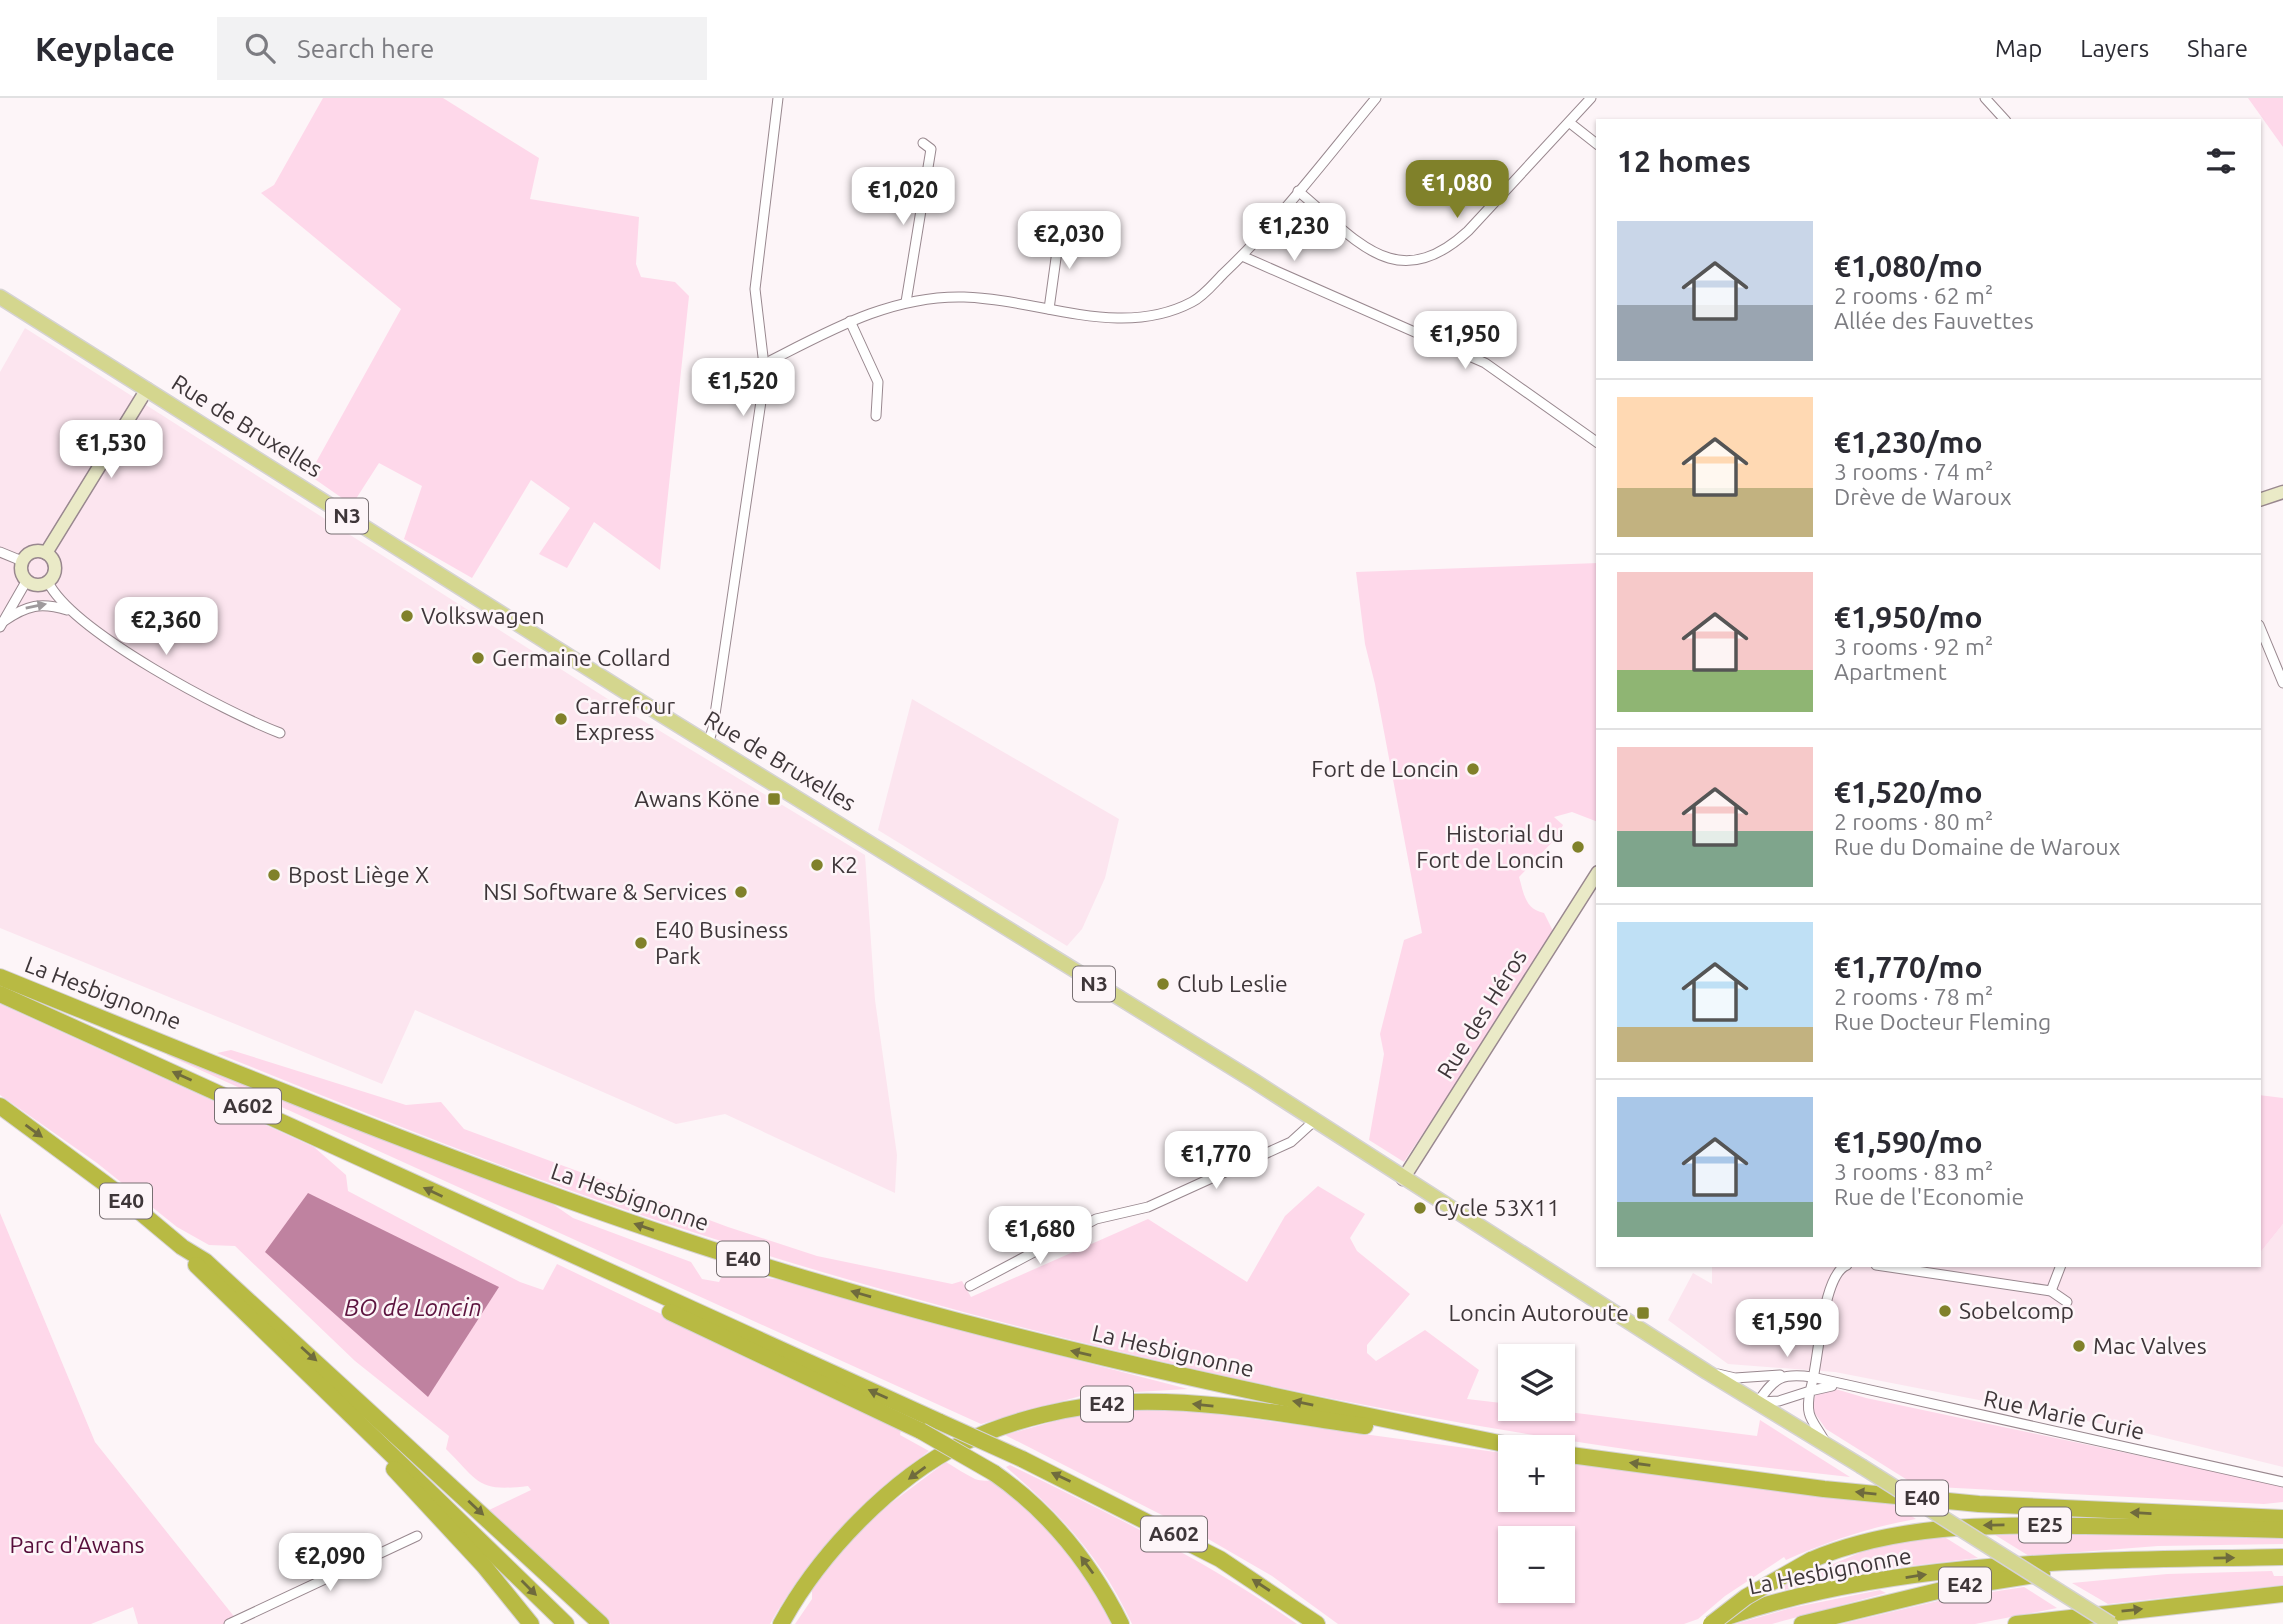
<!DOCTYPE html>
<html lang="en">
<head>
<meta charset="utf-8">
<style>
	body { margin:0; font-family:Ubuntu,sans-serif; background:#f2f2f3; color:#2b2b33; height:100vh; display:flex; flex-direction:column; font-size:26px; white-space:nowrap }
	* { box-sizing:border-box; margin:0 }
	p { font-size:23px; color:#7c7c81 }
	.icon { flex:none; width:38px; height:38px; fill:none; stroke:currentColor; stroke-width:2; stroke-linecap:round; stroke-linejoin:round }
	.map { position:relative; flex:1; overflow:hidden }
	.sheet { position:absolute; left:1596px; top:21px; width:665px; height:1148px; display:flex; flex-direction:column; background:#fff; border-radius:0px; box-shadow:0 2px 5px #0004 }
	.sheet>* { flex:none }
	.controls { position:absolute; left:1498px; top:1246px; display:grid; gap:14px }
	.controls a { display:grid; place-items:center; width:77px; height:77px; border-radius:0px; background:#fff; box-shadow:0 2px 5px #0004; font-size:35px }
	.price { position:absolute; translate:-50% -60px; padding:0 16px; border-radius:14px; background:#fff; color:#222; font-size:23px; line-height:46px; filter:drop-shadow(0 2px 4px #0008) }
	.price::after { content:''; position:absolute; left:50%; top:42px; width:21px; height:16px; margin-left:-10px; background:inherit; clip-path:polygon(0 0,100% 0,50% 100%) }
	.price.selected { background:#80812a; color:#fff }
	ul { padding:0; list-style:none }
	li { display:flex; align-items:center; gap:21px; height:175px; padding:0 21px }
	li+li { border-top:2px solid #e1e1e2 }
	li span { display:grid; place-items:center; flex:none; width:196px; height:140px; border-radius:0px; color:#555 }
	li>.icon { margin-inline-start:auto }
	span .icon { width:84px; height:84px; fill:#fffc; stroke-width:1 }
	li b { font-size:30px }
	h2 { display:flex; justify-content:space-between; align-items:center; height:84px; padding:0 21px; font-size:30px }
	header { display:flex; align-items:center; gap:42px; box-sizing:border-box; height:98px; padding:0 35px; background:#fff; border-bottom:2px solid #e1e1e2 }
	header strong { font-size:33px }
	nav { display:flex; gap:38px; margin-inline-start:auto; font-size:24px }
	.search { width:490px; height:63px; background:#f2f2f3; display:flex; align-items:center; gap:18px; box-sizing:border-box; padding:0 24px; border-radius:0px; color:#7c7c81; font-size:26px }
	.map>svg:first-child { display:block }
</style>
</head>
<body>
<header>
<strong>Keyplace</strong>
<div class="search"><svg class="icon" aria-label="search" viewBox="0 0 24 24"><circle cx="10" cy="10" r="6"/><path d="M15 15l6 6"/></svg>Search here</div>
<nav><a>Map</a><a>Layers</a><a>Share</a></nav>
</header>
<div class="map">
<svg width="2283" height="1526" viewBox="0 0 2283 1526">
	<rect width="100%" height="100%" fill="#fdf5f8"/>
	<g fill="#fce5ef">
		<polygon points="25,230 622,610 865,757 875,902 897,1057 895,1095 725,1016 676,1026 415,912 382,986 0,830 0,274"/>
		<polygon points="912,601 1119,721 1105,780 1082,831 1067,848 878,732"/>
		<polygon points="2283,1126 2283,1369 2133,1332 1835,1274 1728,1266 1668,1222 1693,1175 1712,1186 1712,1167 2259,1167 2259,1156"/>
	</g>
	<g fill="#fed8ea" fill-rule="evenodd">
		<polygon points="323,0 443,0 539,60 530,101 639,119 636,166 641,179 675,184 689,198 660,472 594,424 567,470 539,456 570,410 531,382 472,480 404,441 422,388 379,365 352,407 309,377 401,211 261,95 274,87"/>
		<polygon points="2248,0 2283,0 2283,49"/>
		<path d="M 1598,465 L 1598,724 L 1572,714 L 1554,719 L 1563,727 L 1557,739 L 1519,779 C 1524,796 1525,811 1544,815 L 1555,837 L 1404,1064 L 1369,1042 L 1384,956 L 1380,936 L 1404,842 L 1422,835 L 1375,586 L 1365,546 L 1356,474 Z"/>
		<path d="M 0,906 L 314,1049 L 346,1077 L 348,1093 L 520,1184 L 543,1192 L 557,1166 L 901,1331 L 900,1337 L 929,1353 C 864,1402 810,1455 770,1526 L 611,1526 L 487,1413 L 531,1392 L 528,1388 C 478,1394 480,1385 446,1351 L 449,1338 L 355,1263 L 235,1148 L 209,1147 L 177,1129 L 97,1065 L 0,997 Z"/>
		<path d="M 231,952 L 406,1007 L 441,1004 L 464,1031 L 728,1129 L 817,1158 L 952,1186 L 962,1183 L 971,1199 L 1148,1121 L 1247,1184 L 1285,1118 L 1318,1088 L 1365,1116 L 1350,1140 L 1357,1153 L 1410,1196 L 1367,1247 L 1367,1255 L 1376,1263 L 1425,1232 L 1479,1272 L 1467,1301 L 1510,1306 L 1510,1311 L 1545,1311 L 1757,1338 L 1760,1322 L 1850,1379 C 1461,1339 1075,1256 702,1137 C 538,1085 377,1020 217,955 Z"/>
		<polygon points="168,953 445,1066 547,1102 573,1120 691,1164 702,1181 719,1184 723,1176 786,1182 971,1235 1188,1291 1084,1297 981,1326 167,957"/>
		<polygon points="2259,997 2283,1000 2283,1126 2259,1156"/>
		<polygon points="0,1115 95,1344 240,1526 138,1526 133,1509 91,1526 0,1526"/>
		<polygon points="1832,1290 1866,1300 2283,1388 2283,1404 2264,1406 1917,1388 1826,1331 1811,1310 1817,1293"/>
		<path d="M 1139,1309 L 1194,1313 L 1510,1356 L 1510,1402 L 1563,1402 L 1563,1364 L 1891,1405 L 1916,1421 C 1870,1429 1829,1443 1786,1462 L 1784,1459 L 1725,1498 L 1698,1521 L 1684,1526 L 1338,1526 L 1272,1478 L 1203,1438 L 1005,1337 L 1083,1315 ZM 1510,1440 L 1563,1440 L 1563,1493 L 1510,1493 Z"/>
		<path d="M 946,1364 C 956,1370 965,1376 975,1381 C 981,1384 989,1381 995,1385 C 1047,1420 1082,1472 1113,1526 L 795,1526 L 812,1501 L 812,1489 L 840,1452 L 871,1420 Z"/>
		<path d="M 1010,1367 C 1109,1415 1207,1463 1297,1526 L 1132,1526 C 1101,1459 1061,1417 1006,1369 Z"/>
		<polygon points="1938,1435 1978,1460 1885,1471 1784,1492 1784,1487 1859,1455 1859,1452"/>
		<polygon points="1992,1435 2283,1437 2283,1446 2158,1448 2029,1458"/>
		<polygon points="2272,1473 2274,1478 2283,1478 2283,1487 2108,1506 2072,1485 2167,1476"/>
		<polygon points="2024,1489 2057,1510 1975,1526 1841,1526 1946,1501"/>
		<polygon points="1880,1492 1886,1495 1772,1526 1735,1526 1791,1510"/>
	</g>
	<polygon fill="#bf82a0" points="308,1095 499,1189 428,1299 265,1154"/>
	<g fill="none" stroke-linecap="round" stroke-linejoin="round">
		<g stroke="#99888f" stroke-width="11">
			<g id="street">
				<polyline points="1985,0 2006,23"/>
				<polyline points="1570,25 1598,47"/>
				<path d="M 1298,93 C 1356,141 1396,199 1468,133 L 1591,0"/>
				<polyline points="1242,158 1485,265 1598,345"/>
				<polyline points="906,204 931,51 923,45"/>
				<polyline points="1049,211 1057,153 1053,137"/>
				<polyline points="850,223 878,284 876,318"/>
				<path d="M 766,265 C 829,233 891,197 964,199 C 1040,201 1120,242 1192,204 C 1204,198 1214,185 1223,176 C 1279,123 1327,59 1376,0"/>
				<polyline points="0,454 22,463"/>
				<path d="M 48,484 C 73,534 225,614 280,635"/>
				<path d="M 4,523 C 27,507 41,504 67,512"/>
				<polyline points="2259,527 2283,585"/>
				<polyline points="0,529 27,482"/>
				<polyline points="708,646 713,630 765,276 755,191 778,0"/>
				<polyline points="1876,1167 2051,1193 2067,1204"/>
				<polyline points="970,1188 1096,1121 1148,1109 1291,1044 1313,1024"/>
				<polyline points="2051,1193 2061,1167"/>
				<polyline points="1718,1276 1735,1280 1780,1277"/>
				<path d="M 1758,1304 C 1775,1279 1782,1275 1812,1279 L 2283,1384"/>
				<path d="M 1760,1304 L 1779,1303 L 1810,1293 C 1819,1268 1821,1177 1847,1167"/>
				<path d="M 1824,1342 C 1812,1321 1805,1319 1810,1293 L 1832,1288"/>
				<polyline points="229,1526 417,1438"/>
			</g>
		</g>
		<g stroke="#99888f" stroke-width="15">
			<g id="secondary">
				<polyline points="2259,402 2283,394"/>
				<circle cx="38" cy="470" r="17"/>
				<polyline points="46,455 147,291"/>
				<polyline points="1403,1081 1598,774"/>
			</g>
		</g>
		<g stroke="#d5d3d3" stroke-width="17">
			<polyline id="primary" points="0,199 662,617 1254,983 1707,1274 1861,1368"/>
		</g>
		<g stroke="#d5d3d3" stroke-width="18">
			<g id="highway">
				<path d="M 0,879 C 232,973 463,1070 701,1148 C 967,1235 1240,1292 1514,1348"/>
				<polyline points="0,896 940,1324"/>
				<polyline points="0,1008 115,1093 182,1149 205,1163 601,1526"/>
				<polyline points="196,1167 566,1526"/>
				<polyline points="670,1214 921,1333"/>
				<polyline points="1563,1356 1824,1391 1979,1406 2283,1420"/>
				<polyline points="1022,1361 1220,1461 1317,1526"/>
				<polyline points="394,1371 484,1468 531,1526"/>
				<path d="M 994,1375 C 1050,1414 1091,1466 1121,1526"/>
				<path d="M 1811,1462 C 1899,1425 1991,1427 2085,1428 C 2151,1429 2217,1430 2283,1432"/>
				<path d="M 1718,1522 C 1898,1459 2094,1463 2283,1459"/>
				<path d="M 781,1526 C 819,1456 892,1380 963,1345 C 1012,1321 1074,1307 1128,1304 C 1207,1301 1287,1317 1365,1328"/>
				<polyline points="1802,1526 1946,1491 2042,1476"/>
				<polyline points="2016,1526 2283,1496"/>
			</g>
		</g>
		<use href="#street" stroke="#fff" stroke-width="9"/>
		<use href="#secondary" stroke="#eaeac7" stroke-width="12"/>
		<use href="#primary" stroke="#d4d68e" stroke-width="14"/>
		<use href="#highway" stroke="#b8ba43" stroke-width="16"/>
		<g stroke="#d5d3d3" stroke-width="17" stroke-linecap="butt">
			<polyline id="primary-bridge" points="1861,1368 2111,1526"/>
		</g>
		<g stroke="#d5d3d3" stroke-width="18" stroke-linecap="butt">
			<g id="highway-bridge">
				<polyline points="940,1324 1022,1361"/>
				<polyline points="921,1333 994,1375"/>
				<polyline points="1711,1526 1746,1499 1811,1462"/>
			</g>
		</g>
		<use href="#primary-bridge" stroke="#d4d68e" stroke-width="14"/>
		<use href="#highway-bridge" stroke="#b8ba43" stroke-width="16"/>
	</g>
	<defs><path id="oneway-solid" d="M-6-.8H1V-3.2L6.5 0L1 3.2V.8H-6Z" transform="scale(1.75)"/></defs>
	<use fill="#9e9a9c" href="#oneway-solid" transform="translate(36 508) rotate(-11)"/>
	<g fill="#6f6b3d">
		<use href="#oneway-solid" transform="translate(182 978) rotate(-156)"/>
		<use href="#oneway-solid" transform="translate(34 1033) rotate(36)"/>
		<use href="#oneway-solid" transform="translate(433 1094) rotate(-155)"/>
		<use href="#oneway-solid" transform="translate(644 1129) rotate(-161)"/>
		<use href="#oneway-solid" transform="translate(861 1196) rotate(-164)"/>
		<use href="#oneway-solid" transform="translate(1081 1255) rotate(-167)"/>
		<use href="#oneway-solid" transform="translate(309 1256) rotate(42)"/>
		<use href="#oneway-solid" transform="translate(878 1296) rotate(-156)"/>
		<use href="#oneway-solid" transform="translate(1303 1305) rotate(-168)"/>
		<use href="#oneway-solid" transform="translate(1203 1307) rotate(-174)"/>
		<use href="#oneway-solid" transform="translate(1640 1366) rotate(-172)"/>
		<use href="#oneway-solid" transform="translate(917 1375) rotate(144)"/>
		<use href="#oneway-solid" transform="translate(1061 1379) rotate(-155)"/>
		<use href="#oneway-solid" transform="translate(1866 1395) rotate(-174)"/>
		<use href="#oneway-solid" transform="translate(476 1410) rotate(43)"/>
		<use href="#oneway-solid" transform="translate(2141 1415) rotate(-177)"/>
		<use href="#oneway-solid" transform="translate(1994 1427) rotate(179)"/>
		<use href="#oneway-solid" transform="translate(2224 1460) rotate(-1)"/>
		<use href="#oneway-solid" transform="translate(1087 1467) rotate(-126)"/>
		<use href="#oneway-solid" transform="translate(1916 1478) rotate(-9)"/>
		<use href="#oneway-solid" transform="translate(1261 1487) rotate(-147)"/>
		<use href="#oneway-solid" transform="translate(529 1490) rotate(45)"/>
		<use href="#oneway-solid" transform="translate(2132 1512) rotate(-6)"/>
	</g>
	<g fill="#80812a" stroke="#fdf5f8" stroke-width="2.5">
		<circle cx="407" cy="518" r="7"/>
		<circle cx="478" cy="560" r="7"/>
		<circle cx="561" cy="621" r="7"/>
		<circle cx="1473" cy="671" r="7"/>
		<rect x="767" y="694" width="14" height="14" rx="3.5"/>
		<circle cx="1578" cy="749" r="7"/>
		<circle cx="817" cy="767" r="7"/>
		<circle cx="274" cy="777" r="7"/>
		<circle cx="741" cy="794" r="7"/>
		<circle cx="641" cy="845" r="7"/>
		<circle cx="1163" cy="886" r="7"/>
		<circle cx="1420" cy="1110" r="7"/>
		<circle cx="1945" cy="1213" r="7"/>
		<rect x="1636" y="1208" width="14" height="14" rx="3.5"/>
		<circle cx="2079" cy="1248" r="7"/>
	</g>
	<g text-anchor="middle" stroke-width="5" stroke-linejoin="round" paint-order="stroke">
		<g fill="#fdf5f8" stroke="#776f72" stroke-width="2">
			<rect x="326" y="400.5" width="42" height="35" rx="5"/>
			<rect x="1073" y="868.5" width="42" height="35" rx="5"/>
			<rect x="215" y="990.5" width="66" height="35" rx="5"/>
			<rect x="100" y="1085.5" width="52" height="35" rx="5"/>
			<rect x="717" y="1143.5" width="52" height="35" rx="5"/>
			<rect x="1081" y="1288.5" width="52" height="35" rx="5"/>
			<rect x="1896" y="1382.5" width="52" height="35" rx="5"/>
			<rect x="2019" y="1409.5" width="52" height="35" rx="5"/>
			<rect x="1141" y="1418.5" width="66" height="35" rx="5"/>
			<rect x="1939" y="1469.5" width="52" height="35" rx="5"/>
		</g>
		<g font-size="21" font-weight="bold" fill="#3e3639">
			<text x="347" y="425">N3</text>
			<text x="1094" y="893">N3</text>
			<text x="248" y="1015">A602</text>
			<text x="126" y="1110">E40</text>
			<text x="743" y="1168">E40</text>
			<text x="1107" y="1313">E42</text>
			<text x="1922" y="1407">E40</text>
			<text x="2045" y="1434">E25</text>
			<text x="1174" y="1443">A602</text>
			<text x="1965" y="1494">E42</text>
		</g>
		<g font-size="23" fill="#3e3639" stroke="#fdf5f8">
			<text transform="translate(247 328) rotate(32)" y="8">Rue de Bruxelles</text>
			<text transform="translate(780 663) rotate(31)" y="8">Rue de Bruxelles</text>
			<text transform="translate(103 895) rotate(21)" y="8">La Hesbignonne</text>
			<text transform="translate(1482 916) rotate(-58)" y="8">Rue des Héros</text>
			<text transform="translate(630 1099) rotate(19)" y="8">La Hesbignonne</text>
			<text transform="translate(1173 1253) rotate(13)" y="8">La Hesbignonne</text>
			<text transform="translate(2064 1317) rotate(12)" y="8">Rue Marie Curie</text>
			<text transform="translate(1830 1473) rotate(-11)" y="8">La Hesbignonne</text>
		</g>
		<g font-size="23" fill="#3e3639" stroke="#fdf5f8" text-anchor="start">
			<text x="421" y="526">Volkswagen</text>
			<text x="492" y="568">Germaine Collard</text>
			<text x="575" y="616">Carrefour<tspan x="575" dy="26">Express</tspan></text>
			<text x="1459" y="679" text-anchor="end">Fort de Loncin</text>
			<text x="760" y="709" text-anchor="end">Awans Köne</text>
			<text x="1564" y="744" text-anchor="end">Historial du<tspan x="1564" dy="26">Fort de Loncin</tspan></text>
			<text x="831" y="775">K2</text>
			<text x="288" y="785">Bpost Liège X</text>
			<text x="727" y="802" text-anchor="end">NSI Software &amp; Services</text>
			<text x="655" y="840">E40 Business<tspan x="655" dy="26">Park</tspan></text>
			<text x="1177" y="894">Club Leslie</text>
			<text x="1434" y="1118">Cycle 53X11</text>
			<text x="1959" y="1221">Sobelcomp</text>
			<text x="1629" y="1223" text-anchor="end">Loncin Autoroute</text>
			<text x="2093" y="1256">Mac Valves</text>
		</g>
		<g font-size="23" fill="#560d3a" stroke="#fdf5f8">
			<text x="77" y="1455">Parc d'Awans</text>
		</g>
		<g font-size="24" font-style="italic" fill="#5d143f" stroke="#fdf5f8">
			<text x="413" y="1218">BO de Loncin</text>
		</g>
	</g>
</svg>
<div class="controls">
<a><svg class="icon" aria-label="layers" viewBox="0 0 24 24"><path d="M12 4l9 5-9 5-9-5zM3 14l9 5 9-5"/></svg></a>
<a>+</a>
<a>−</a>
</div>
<b class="price selected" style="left:1457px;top:122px">€1,080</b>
<b class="price" style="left:903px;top:129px">€1,020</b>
<b class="price" style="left:1294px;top:165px">€1,230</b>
<b class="price" style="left:1069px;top:173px">€2,030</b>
<b class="price" style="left:1465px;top:273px">€1,950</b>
<b class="price" style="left:743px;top:320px">€1,520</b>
<b class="price" style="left:111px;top:382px">€1,530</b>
<b class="price" style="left:166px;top:559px">€2,360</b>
<b class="price" style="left:1216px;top:1093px">€1,770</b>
<b class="price" style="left:1040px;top:1168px">€1,680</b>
<b class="price" style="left:1787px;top:1261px">€1,590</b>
<b class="price" style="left:330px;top:1495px">€2,090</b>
<section class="sheet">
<h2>12 homes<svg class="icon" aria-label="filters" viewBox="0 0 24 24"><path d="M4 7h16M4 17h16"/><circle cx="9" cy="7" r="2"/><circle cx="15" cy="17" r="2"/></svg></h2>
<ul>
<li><span style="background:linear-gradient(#c9d6e8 60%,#9aa5b1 0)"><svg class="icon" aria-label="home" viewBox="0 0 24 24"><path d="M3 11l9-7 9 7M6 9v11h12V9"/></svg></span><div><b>€1,080/mo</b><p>2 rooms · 62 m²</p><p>Allée des Fauvettes</p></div></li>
<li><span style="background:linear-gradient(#ffd9b3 65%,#c2b280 0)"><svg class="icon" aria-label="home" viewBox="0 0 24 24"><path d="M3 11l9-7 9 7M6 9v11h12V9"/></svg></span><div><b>€1,230/mo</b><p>3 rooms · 74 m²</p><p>Drève de Waroux</p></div></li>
<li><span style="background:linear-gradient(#f6c9c9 70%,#8fb573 0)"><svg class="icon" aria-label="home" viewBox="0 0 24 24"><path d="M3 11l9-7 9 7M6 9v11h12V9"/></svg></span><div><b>€1,950/mo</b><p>3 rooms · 92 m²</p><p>Apartment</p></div></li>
<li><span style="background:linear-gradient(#f6c9c9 60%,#7fa58c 0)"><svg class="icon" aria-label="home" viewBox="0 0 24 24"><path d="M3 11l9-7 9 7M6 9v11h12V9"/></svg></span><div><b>€1,520/mo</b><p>2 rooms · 80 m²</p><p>Rue du Domaine de Waroux</p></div></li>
<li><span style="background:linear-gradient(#bfe0f5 75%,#c2b280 0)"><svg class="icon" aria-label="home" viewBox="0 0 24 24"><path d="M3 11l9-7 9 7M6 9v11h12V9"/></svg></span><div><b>€1,770/mo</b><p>2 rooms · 78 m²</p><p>Rue Docteur Fleming</p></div></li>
<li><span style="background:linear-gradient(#a9c7e8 75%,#7fa58c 0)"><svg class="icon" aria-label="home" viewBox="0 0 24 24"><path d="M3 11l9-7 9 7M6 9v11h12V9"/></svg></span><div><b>€1,590/mo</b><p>3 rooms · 83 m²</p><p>Rue de l'Economie</p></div></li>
</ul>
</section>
</div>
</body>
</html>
